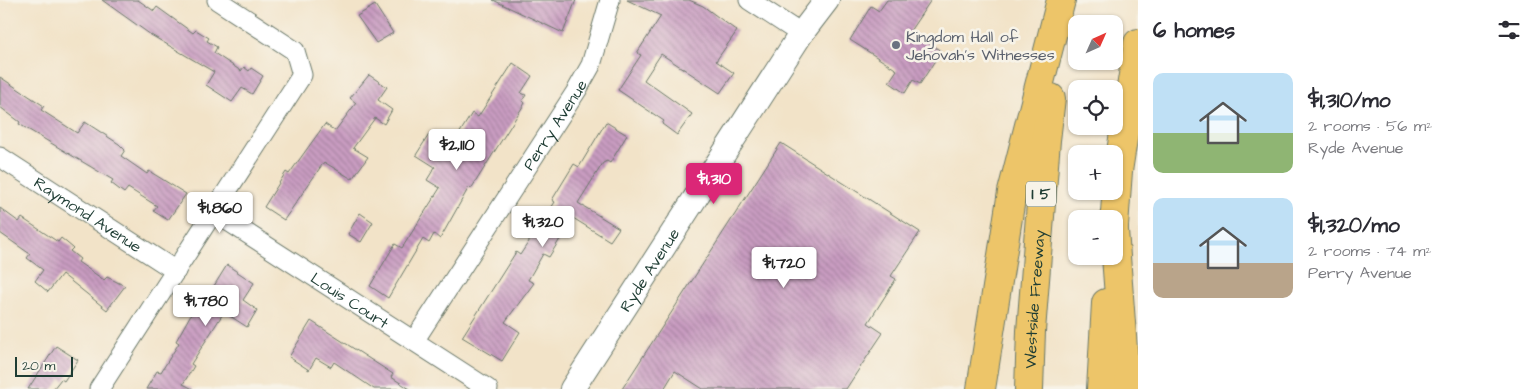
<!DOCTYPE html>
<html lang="en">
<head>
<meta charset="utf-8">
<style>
	body { margin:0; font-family:"Architects Daughter",sans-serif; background:#f2f2f3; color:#2b2b33; height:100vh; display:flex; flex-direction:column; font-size:19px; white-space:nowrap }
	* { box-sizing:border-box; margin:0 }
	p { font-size:16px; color:#7c7c81 }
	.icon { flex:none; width:28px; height:28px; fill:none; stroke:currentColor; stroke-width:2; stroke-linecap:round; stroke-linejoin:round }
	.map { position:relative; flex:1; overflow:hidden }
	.sheet { display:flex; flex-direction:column; background:#fff; width:400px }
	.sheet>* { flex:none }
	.needle { width:32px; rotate:45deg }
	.tools { position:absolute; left:1068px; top:15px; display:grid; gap:10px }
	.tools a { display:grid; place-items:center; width:55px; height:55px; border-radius:10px; background:#fff; box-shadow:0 1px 4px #0004; font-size:25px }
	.scale { position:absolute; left:15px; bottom:12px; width:58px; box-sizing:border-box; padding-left:5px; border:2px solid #1f3d34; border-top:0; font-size:14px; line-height:18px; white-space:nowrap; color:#1f3d34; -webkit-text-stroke:4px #f7f3e8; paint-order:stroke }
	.price { position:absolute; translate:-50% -42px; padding:0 11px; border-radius:5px; background:#fff; color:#222; font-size:16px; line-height:32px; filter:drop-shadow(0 1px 2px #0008) }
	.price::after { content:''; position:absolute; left:50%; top:30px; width:15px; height:11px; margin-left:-8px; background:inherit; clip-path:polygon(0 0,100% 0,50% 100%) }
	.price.on { background:#db2777; color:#fff }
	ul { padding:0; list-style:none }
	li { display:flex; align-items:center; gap:15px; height:125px; padding:0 15px }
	li span { display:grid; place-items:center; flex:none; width:140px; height:100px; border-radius:10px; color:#555 }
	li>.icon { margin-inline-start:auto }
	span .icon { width:60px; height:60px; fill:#fffc; stroke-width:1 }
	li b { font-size:21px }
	h2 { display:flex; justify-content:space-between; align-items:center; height:60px; padding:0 15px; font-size:21px }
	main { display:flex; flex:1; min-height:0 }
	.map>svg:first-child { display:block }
</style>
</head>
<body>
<main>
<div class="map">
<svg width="1138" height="389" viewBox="0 0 1138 389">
	<defs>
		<pattern id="building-back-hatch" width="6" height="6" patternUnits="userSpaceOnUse" patternTransform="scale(1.25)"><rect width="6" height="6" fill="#c99cc1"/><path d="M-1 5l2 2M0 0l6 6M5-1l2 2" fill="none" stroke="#a3809e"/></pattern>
	</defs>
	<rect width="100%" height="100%" fill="#f7f3e8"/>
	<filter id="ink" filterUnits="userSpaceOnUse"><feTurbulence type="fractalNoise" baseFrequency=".02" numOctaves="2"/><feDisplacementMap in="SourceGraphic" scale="10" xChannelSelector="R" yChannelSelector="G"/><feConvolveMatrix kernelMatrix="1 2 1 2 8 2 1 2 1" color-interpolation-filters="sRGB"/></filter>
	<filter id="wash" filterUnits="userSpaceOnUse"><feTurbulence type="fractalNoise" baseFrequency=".0096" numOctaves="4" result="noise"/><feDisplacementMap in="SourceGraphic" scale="20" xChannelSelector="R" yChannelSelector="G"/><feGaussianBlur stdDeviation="1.12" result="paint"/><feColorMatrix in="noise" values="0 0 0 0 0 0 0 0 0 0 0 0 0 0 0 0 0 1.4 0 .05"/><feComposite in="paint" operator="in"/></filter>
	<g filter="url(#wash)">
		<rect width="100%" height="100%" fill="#f2e3c8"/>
		<g id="blocks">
			<g fill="url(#building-back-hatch)">
				<polygon points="102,0 138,0 154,11 157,7 193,33 196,30 209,38 207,41 217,47 214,53 241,71 244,67 249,71 251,68 263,76 252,94 242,88 232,102 206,85 214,72 151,35"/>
				<polygon points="493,0 576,0 563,33"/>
				<polygon points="627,0 689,0 703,6 737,31 716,61 734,73 720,93 661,54 644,80 692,114 677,135 662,124 664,121 618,90 641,55 637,53 661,16"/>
				<polygon points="887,0 931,0 910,31 941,51 920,84 913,80 905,93 889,82 897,70 850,40 871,6 879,11"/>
				<polygon points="375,5 393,33 376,43 357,16"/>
				<polygon points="513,63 532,76 521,93 526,95 522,101 525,103 471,189 469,187 440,239 434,234 429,243 423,239 388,298 370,286 395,244 402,248 440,188 427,180 435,167 416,155 430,133 451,147 472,113 478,117"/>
				<polygon points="369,75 387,87 378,100 392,110 384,124 375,118 353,148 368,157 352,179 324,162 284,220 264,207 286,172 289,174 325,124 335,131 356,103 350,98"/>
				<polygon points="0,77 44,106 41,110 77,133 85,122 119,144 125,150 121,156 147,174 149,171 186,194 168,220 153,211 157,206 128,188 124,193 111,183 113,180 19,124 20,122 0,107"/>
				<polygon points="606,122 627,135 610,163 607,161 603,163 578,203 619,228 610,241 573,218 549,257 543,254 528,280 534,283 505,322 520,332 502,361 462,337 516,252 520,255 555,202 552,200 574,164 579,167"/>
				<polygon points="781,143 920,232 891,276 896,279 868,323 883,333 863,363 846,389 703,389 675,371 664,389 622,389"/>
				<polygon points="0,208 19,222 22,218 58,242 61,238 73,248 70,251 80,259 78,262 104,280 107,277 125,286 107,310 62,274 48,292 35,281 43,270 27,258 30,254 0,233"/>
				<polygon points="360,213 373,222 361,242 348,234"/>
				<polygon points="227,265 254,283 243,300 257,310 247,327 224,312 191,364 194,366 183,384 193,389 146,389 157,371 161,372 179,343 176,341 195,307 199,310"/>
				<polygon points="311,321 393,374 391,377 410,389 374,389 334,362 331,367 316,358 309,370 289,357"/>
				<polygon points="56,346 78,360 64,381 61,379 53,389 28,389"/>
			</g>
		</g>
	</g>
	<g filter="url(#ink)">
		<use href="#blocks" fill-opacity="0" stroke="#697768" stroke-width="1"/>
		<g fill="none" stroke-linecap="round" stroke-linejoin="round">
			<g stroke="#697768" stroke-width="21">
				<g id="minor">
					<polyline points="749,0 801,34"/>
					<path id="s1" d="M 0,157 L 176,271"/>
					<path id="s2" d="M 214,212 L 488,389"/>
					<path id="s3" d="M 414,341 L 577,90 L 591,65 L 610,0"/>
					<polyline points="99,389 302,75 295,51 217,0"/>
				</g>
			</g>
			<g stroke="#697768" stroke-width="26">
				<g id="tertiary">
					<path id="s4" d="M 572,389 L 801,34 L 827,0"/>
				</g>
			</g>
			<g stroke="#697768" stroke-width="30">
				<g id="motorway">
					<polyline points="1114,226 1118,171 1138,43"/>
					<polyline points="1114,230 1126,389"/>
					<polyline points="981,389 1012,192 1061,0"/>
					<path id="s5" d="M 1029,389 L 1031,331 L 1046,140 L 1051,98"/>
					<polyline points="1101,389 1106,303"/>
				</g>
			</g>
			<use href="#minor" stroke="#fff" stroke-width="19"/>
			<use href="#tertiary" stroke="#fff" stroke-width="24"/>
			<use href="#motorway" stroke="#edc569" stroke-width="28"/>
		</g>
	</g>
	<circle fill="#6b7280" stroke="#f7f3e8" stroke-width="2" cx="896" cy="45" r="5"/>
	<g text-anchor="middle" stroke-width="5" stroke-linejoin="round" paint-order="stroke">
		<rect fill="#f7f3e8" stroke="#60746a" stroke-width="1" x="1026" y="181.5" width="30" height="25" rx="4"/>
		<g font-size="15" font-weight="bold" fill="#1f3d34">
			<text x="1041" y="199">I 5</text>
		</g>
		<g font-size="16" fill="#5b616d" stroke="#f7f3e8" text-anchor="start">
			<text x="906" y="42">Kingdom Hall of<tspan x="906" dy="18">Jehovah's Witnesses</tspan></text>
		</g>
		<g font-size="16" fill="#1f3d34" stroke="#f7f3e8">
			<text dy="6" stroke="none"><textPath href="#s3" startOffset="258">Perry Avenue</textPath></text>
			<text dy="6" stroke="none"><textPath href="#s1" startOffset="105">Raymond Avenue</textPath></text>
			<text dy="6" stroke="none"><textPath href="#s4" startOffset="142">Ryde Avenue</textPath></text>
			<text dy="6" stroke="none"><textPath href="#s5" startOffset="90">Westside Freeway</textPath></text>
			<text dy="6" stroke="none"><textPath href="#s2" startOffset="162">Louis Court</textPath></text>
		</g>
	</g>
</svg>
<div class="tools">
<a><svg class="needle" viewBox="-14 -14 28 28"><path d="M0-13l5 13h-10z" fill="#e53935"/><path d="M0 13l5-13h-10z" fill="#7c7c81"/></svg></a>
<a><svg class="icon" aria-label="locate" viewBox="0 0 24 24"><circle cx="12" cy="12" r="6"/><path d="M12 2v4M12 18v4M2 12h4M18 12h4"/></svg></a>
<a>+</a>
<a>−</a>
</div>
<div class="scale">20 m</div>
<b class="price" style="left:457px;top:171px">$2,110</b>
<b class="price on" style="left:714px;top:205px">$1,310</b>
<b class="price" style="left:220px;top:234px">$1,860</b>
<b class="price" style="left:543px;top:248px">$1,320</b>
<b class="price" style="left:784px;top:289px">$1,720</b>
<b class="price" style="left:206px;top:327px">$1,780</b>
</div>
<section class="sheet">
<h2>6 homes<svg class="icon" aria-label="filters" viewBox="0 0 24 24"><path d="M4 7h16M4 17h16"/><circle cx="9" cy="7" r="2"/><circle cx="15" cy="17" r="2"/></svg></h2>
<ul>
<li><span style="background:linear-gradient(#bfe0f5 60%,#8fb573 0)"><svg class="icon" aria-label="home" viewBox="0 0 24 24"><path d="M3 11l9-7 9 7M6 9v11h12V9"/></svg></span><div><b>$1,310/mo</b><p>2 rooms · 56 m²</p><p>Ryde Avenue</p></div></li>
<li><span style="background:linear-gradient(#bfe0f5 65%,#b9a48a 0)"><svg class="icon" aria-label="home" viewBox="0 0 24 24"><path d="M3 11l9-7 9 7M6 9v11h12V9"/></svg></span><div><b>$1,320/mo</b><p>2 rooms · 74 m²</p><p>Perry Avenue</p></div></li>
</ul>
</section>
</main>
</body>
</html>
